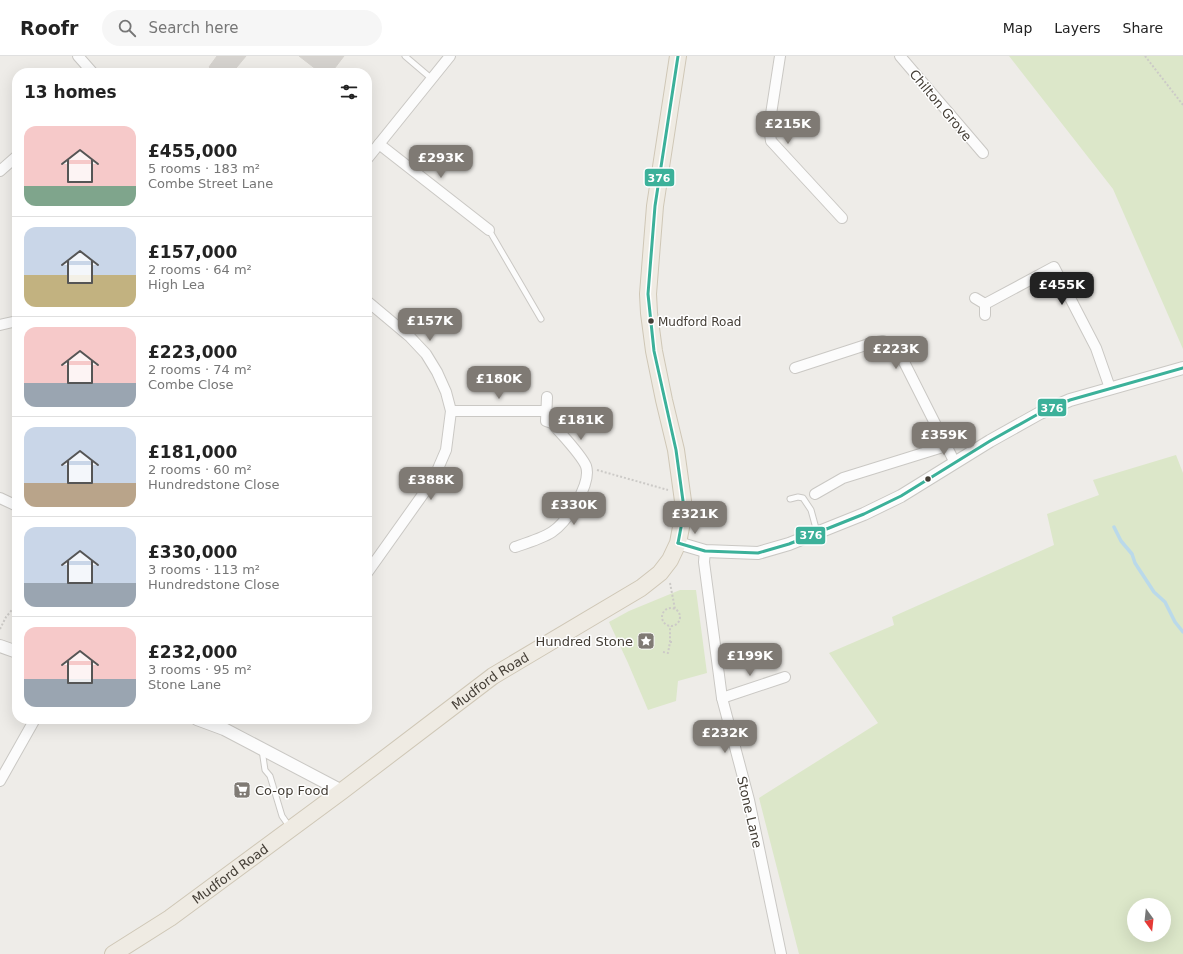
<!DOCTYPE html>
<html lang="en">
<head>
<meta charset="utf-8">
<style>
	body { margin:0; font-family:"DejaVu Sans",sans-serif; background:#f6f6f6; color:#222; height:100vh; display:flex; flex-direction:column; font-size:15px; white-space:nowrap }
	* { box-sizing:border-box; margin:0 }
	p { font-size:13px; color:#767676 }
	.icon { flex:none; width:22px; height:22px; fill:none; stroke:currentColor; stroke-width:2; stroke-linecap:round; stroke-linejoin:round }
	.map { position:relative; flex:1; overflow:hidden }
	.drawer { position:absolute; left:12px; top:12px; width:360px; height:656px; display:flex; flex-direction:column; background:#fff; border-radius:16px; box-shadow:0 4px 16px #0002 }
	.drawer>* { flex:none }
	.needle { width:26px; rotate:165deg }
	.buttons { position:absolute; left:1127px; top:842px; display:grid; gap:8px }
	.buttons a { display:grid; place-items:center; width:44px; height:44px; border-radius:50%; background:#fff; box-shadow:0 4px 16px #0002; font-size:20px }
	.price { position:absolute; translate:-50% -34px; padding:0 9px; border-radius:8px; background:#7f7a74; color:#fff; font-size:13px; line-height:26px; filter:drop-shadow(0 1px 2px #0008) }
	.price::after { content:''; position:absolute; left:50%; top:24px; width:12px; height:9px; margin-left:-6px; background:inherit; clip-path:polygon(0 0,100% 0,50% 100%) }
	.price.selected { background:#222; color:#fff }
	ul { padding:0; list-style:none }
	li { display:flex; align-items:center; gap:12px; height:100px; padding:0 12px }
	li+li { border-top:1px solid #e0e0e0 }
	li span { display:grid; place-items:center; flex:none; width:112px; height:80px; border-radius:12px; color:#555 }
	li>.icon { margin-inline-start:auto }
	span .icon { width:48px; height:48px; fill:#fffc; stroke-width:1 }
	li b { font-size:17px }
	h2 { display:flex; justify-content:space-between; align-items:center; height:48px; padding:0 12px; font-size:17px }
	header { display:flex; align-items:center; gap:24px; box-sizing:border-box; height:56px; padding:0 20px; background:#fff; border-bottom:1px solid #e0e0e0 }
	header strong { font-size:19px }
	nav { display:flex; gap:22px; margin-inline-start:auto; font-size:14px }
	.search { width:280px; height:36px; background:#f6f6f6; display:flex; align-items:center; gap:10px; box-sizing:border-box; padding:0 14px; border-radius:22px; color:#767676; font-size:15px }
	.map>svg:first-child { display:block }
</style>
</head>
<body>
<header>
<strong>Roofr</strong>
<div class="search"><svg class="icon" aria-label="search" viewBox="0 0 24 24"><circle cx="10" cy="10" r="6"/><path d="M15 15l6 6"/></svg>Search here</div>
<nav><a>Map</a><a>Layers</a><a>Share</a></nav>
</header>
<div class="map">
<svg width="1183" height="898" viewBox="0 0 1183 898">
	<rect width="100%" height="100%" fill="#eeece8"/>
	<g fill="#dce7c9" fill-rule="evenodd">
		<polygon points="1009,0 1183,0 1183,293 1113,133"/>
		<path d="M 1176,399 L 1183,417 L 1183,898 L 799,898 L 759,742 L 878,667 L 829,597 L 894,569 L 892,561 L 1054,489 L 1047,458 L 1099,439 L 1093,424 ZM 1134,849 L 1164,849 L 1164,879 L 1134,879 Z"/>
		<polygon points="680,534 696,534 707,617 678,625 676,645 648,654 628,607 609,566 629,555"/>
	</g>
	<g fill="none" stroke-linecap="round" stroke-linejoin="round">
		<polyline stroke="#bad9ea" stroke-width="3.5" points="1114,471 1121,485 1132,498 1135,507 1154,536 1165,546 1175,566 1183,576"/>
	</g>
	<g fill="#d6d3cf" stroke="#d6d3ce">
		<polygon points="217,0 246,0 232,17 216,17 209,11"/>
		<polygon points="299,0 344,0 331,17 321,17"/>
	</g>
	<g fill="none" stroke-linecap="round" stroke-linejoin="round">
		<g stroke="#cac8c4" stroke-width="7">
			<g id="service">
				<polyline points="405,0 432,23"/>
				<polyline points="489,174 541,263"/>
				<polyline points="790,443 798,441 803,442 811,454 817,476"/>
				<polyline points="262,694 265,714 270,720 282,760 289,770"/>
			</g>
		</g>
		<g stroke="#cac8c4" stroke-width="12">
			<g id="minor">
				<polyline points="78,0 93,17"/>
				<polyline points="780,0 769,71 771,85 842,162"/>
				<polyline points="900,0 983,97"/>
				<polyline points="379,88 489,174"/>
				<polyline points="367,103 450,0"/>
				<polyline points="0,115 17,100"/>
				<polyline points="975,242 985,248 985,259"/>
				<polyline points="367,245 410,281 426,298 437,316 446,336 451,355 446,394 437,415 426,434 367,517"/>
				<polyline points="985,248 1054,211 1096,292 1110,332"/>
				<polyline points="0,269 17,265"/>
				<polyline points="795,312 872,287 883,285 892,290 900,298 955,407"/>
				<polyline points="451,355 546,355"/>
				<polyline points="815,438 843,422 946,390"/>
				<polyline points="0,442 17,450"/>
				<path d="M 515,491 C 527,487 543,482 552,476 C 567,466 592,428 586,410 C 581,398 561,378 552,367 L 546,365 L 547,341"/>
				<polyline points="705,495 704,506 722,642 749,744 781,898"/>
				<polyline points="722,642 785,621"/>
				<polyline points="0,725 35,663"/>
			</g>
		</g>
		<g stroke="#cac8c4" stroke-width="14">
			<g id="tertiary">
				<polyline points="678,487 705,495 758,497 789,488 864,458 901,440 990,385 1040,357 1070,344 1183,312"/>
				<polyline points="0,590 17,596"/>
				<polyline points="197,663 224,673 342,735"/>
			</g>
		</g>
		<g stroke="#cfc7b6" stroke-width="18">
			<g id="primary">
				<path id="s1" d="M 113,898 L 170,862 L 342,735 L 493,620 L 641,532 L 660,517 L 670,504 L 678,487 L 682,466 L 683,445 L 676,394 L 664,344 L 654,295 L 649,257 L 648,238 L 655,150 L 678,0"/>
			</g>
		</g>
		<g stroke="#cccac7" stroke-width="2" stroke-dasharray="2 2" stroke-linecap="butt">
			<polyline points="1145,0 1183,49"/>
			<polyline points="597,414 668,434"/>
			<polyline points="670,527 675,553"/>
			<circle cx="671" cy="561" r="9"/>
			<polyline points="0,573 6,561 17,548"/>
			<polyline points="670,586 674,586"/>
			<polyline points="663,596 668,597 670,586 670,570"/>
		</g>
		<use href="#service" stroke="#fcfcfc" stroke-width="5"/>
		<use href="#minor" stroke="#fcfcfc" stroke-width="10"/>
		<use href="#tertiary" stroke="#fcfcfc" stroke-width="12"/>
		<use href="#primary" stroke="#efebe3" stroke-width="16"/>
		<g stroke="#fff" stroke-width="6">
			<g id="bus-1">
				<polyline points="678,0 655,150 648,238 654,295 676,394 683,445 682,466 678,487"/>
				<polyline points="678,487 705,495 758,497 789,488 864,458 901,440 990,385 1040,357 1070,344 1183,312"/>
			</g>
		</g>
		<use href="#bus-1" stroke="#3cb19a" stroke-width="3"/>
	</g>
	<defs>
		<g id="sight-square" transform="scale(0.9)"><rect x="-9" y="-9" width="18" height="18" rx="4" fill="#7f7a74" stroke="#fff"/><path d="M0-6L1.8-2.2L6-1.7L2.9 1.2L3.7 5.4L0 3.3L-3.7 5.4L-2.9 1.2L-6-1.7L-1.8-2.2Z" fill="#fff"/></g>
		<g id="supermarket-square" transform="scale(0.9)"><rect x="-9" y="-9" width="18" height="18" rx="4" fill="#7f7a74" stroke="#fff"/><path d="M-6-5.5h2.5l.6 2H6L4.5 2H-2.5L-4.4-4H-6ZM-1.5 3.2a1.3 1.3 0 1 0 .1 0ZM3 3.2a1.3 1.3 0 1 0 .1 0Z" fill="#fff"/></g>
	</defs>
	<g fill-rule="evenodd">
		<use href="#sight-square" x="646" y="585"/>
		<use href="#supermarket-square" x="242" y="734"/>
	</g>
	<g fill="#433d35" stroke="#fff" stroke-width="1.5">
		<circle cx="651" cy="265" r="3.5"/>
		<circle cx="928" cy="423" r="3.5"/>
	</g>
	<g text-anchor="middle" stroke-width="3" stroke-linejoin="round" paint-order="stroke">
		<g font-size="12" fill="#433d35" stroke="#fff" text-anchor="start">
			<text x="658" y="270">Mudford Road</text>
		</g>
		<g font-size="13" fill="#433d35" stroke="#fff">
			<text transform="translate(941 49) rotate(50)" y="5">Chilton Grove</text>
			<text dy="5" stroke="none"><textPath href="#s1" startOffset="466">Mudford Road</textPath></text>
			<text transform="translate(750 756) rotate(77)" y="5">Stone Lane</text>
			<text dy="5" stroke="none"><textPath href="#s1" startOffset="142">Mudford Road</textPath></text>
		</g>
		<g font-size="13" fill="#433d35" stroke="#fff" text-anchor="end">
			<text x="633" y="590">Hundred Stone</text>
			<text x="255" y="739" text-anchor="start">Co-op Food</text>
		</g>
	</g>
	<g stroke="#fff" stroke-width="1.5">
		<rect x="644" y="112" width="31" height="19" rx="4" fill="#3cb19a"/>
		<rect x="1037" y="342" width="30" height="19" rx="4" fill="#3cb19a"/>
		<rect x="795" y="470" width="31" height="19" rx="4" fill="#3cb19a"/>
	</g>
	<g font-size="11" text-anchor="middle" font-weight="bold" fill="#fff">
		<text x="659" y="126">376</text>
		<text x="1052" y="356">376</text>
		<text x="811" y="483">376</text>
	</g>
</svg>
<div class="buttons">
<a><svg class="needle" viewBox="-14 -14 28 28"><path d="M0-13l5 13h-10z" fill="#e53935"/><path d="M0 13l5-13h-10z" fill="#767676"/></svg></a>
</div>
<b class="price" style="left:788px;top:89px">£215K</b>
<b class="price" style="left:441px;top:123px">£293K</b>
<b class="price selected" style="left:1062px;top:250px">£455K</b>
<b class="price" style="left:430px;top:286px">£157K</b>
<b class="price" style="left:896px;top:314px">£223K</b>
<b class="price" style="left:499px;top:344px">£180K</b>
<b class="price" style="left:581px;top:385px">£181K</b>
<b class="price" style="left:944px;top:400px">£359K</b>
<b class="price" style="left:431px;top:445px">£388K</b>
<b class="price" style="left:574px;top:470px">£330K</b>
<b class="price" style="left:695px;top:479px">£321K</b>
<b class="price" style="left:750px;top:621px">£199K</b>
<b class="price" style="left:725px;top:698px">£232K</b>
<section class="drawer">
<h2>13 homes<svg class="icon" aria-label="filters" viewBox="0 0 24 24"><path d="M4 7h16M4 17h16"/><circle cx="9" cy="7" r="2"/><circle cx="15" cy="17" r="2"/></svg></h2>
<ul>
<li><span style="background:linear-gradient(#f6c9c9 75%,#7fa58c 0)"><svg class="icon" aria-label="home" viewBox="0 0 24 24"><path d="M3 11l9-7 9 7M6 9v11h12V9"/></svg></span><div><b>£455,000</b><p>5 rooms · 183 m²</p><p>Combe Street Lane</p></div></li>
<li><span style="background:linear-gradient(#c9d6e8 60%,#c2b280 0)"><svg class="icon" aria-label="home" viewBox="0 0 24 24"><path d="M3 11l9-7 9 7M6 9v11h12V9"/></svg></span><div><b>£157,000</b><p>2 rooms · 64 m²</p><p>High Lea</p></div></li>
<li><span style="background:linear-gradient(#f6c9c9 70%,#9aa5b1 0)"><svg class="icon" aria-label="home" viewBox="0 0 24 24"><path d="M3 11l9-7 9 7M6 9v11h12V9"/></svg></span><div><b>£223,000</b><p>2 rooms · 74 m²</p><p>Combe Close</p></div></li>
<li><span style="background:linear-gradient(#c9d6e8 70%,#b9a48a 0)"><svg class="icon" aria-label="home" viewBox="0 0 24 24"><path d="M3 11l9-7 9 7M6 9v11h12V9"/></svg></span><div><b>£181,000</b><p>2 rooms · 60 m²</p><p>Hundredstone Close</p></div></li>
<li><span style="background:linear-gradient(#c9d6e8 70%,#9aa5b1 0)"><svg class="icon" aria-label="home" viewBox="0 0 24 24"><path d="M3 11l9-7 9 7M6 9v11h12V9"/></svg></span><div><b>£330,000</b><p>3 rooms · 113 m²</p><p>Hundredstone Close</p></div></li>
<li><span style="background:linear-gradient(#f6c9c9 65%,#9aa5b1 0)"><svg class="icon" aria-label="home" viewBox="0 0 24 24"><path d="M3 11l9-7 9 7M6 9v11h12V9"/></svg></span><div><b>£232,000</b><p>3 rooms · 95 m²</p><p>Stone Lane</p></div></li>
</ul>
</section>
</div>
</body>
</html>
